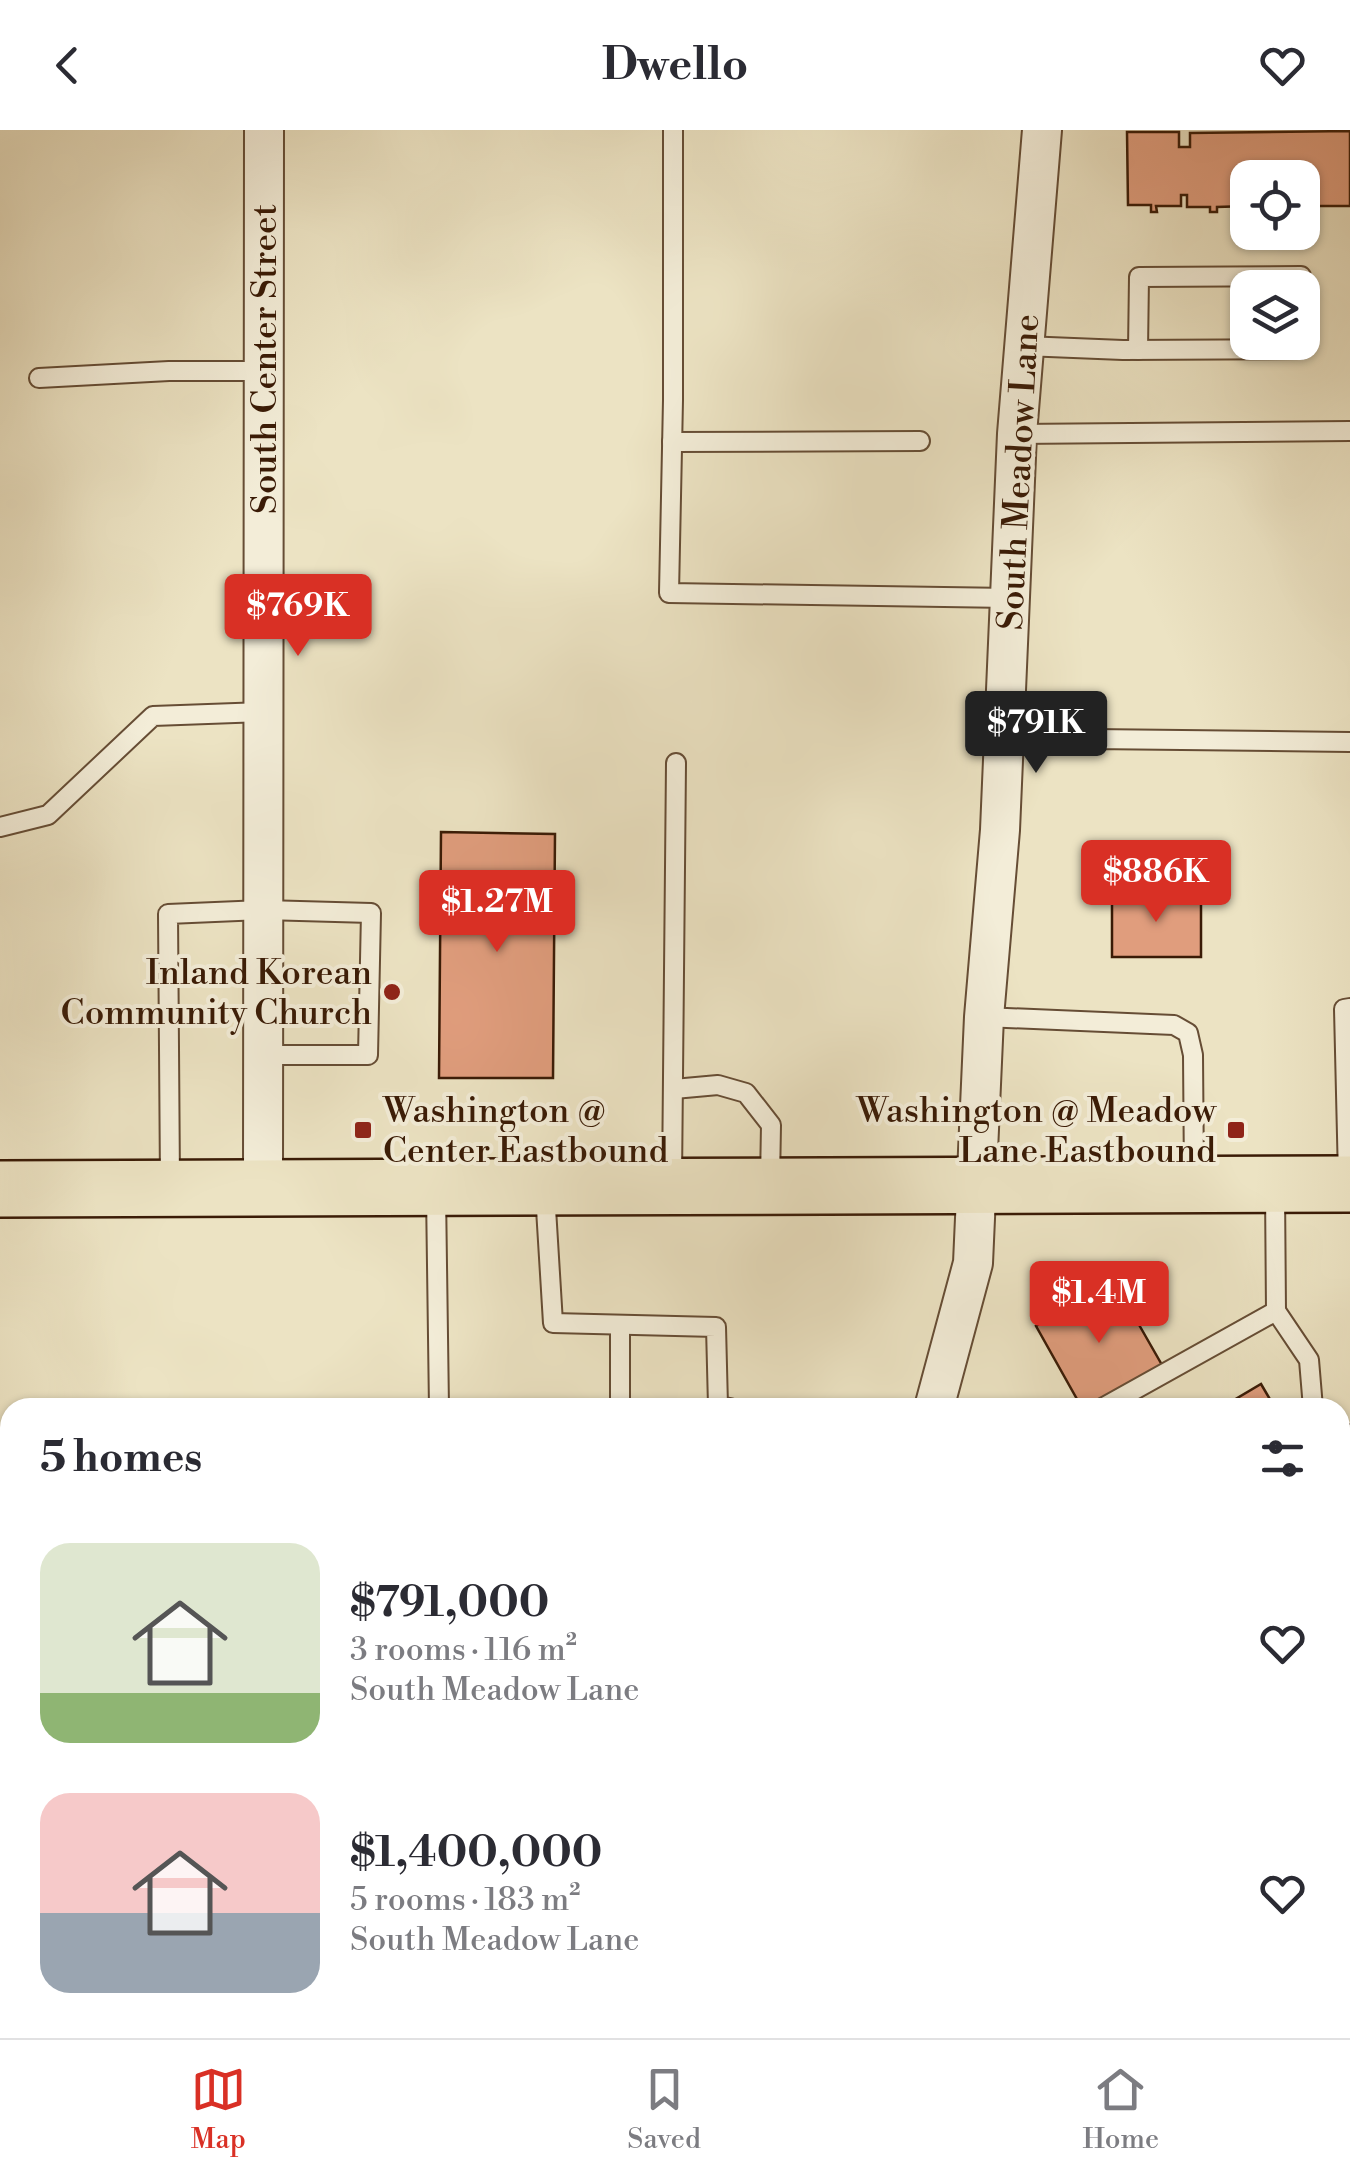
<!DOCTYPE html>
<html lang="en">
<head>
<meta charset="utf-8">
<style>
	body { margin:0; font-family:"Libre Bodoni",serif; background:#f2f2f3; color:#2b2b33; height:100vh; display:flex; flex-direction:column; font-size:38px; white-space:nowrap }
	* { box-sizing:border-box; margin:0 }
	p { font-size:32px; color:#7c7c81 }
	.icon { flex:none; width:55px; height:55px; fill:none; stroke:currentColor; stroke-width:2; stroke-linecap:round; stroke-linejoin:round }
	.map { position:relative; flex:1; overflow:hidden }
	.side { position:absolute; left:0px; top:1268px; width:1350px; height:642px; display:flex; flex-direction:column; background:#fff; border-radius:30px 30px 0 0; box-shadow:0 2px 8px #0004 }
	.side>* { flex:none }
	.fabs { position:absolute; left:1230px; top:30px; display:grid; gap:20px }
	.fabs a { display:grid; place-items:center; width:90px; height:90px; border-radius:20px; background:#fff; box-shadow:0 2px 8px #0004; font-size:50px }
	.price { position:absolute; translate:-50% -85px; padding:0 22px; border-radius:10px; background:#d93025; color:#fff; font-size:32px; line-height:65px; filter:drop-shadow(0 2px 5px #0008) }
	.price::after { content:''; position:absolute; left:50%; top:60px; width:30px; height:22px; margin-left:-15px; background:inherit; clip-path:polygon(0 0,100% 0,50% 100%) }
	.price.selected { background:#222; color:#fff }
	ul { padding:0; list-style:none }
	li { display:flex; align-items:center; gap:30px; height:250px; padding:0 40px }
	li span { display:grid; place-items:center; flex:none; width:280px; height:200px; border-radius:30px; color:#555 }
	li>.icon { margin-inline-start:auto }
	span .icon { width:120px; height:120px; fill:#fffc; stroke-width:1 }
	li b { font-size:42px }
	h2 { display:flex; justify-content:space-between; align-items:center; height:120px; padding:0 40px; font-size:42px }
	header { display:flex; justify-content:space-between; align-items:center; height:130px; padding:0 40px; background:#fff; font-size:45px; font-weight:800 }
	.tab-bar { display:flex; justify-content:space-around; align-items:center; height:140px; border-top:2px solid #e1e1e2; background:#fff; font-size:28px; color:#7c7c81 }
	.tab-bar a { display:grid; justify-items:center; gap:5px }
	.tab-bar .selected { color:#d93025 }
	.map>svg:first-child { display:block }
</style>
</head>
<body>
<header><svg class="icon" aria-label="back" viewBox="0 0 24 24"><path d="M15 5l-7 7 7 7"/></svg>Dwello<svg class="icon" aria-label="heart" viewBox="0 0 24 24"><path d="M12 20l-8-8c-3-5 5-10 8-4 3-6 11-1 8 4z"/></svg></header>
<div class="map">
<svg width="1350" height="1908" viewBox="0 0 1350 1908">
	<rect width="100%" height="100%" fill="#ece3c3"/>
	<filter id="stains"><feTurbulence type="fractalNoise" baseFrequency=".002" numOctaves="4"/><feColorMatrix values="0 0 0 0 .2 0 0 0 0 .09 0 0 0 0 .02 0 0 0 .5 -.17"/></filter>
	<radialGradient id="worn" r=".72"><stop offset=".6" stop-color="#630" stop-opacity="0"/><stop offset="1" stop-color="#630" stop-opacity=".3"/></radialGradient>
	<g fill="#e09d7d" stroke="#3a1b06" stroke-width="2.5">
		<polygon points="1350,1 1350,76 1302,76 1302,48 1248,48 1248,76 1217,77 1217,82 1210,82 1210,77 1187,77 1187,65 1181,65 1181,76 1156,76 1157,82 1151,82 1151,75 1128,75 1127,2 1179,2 1179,17 1190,17 1190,3"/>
		<polygon points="441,702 555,704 553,948 439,948"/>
		<rect x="1112" y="763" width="89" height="64"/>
		<polygon points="1114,1151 1162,1235 1088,1278 1082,1278 1036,1196"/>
		<polygon points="1261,1254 1271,1271 1271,1278 1232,1278 1229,1273"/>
	</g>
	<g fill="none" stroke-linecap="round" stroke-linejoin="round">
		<g stroke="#664d35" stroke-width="22">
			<g id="lane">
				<polyline points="673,0 673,270 669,463 1010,468"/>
				<polyline points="1024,216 1123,220 1301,219 1301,212"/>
				<polyline points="1138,220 1139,147 1301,146 1301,158"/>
				<polyline points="39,248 169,241 264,241"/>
				<polyline points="1017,304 1350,301"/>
				<polyline points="672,312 920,311"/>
				<polyline points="1004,612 1092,609 1350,612"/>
				<polyline points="0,697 48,685 153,586 264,582"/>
				<polyline points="984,887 1174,895 1188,903 1193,925 1194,1049"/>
				<polyline points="674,959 718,955 746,963 771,995 770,1050"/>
				<polyline points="1348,1047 1344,879 1350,878"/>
				<polyline points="672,1051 676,633"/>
				<polyline points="170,1052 168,784 264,780 371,783 368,925 263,925"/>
				<polyline points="545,1062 553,1193 716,1197 718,1276 730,1278"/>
				<polyline points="436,1063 439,1278"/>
				<polyline points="1276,1181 1309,1230 1313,1278"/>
				<polyline points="620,1278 620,1195"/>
				<polyline points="1102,1278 1276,1181 1275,1060"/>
				<polyline points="1340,1304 1350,1304"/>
				<polyline points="0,1446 10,1446"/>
				<polyline points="1340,1619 1350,1619"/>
				<polyline points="25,1908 25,1900"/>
				<polyline points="1137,1908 1137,1900"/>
			</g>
		</g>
		<g stroke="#664d35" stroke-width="42">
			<g id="street">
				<polyline points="263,1058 264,0"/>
				<polyline points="934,1278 973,1133 984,887 1000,700 1017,304 1042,0"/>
				<polyline points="915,1900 915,1908"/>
			</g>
		</g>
		<g stroke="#3a1b06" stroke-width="60">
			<polyline id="primary" points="0,1059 1350,1054"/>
		</g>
		<use href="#lane" stroke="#f3edd8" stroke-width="18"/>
		<use href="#street" stroke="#f3edd8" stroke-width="38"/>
		<use href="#primary" stroke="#ece3c3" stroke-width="55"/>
	</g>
	<g fill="#8f2418" stroke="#f3edd8" stroke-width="4">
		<circle cx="392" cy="862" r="10"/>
		<rect x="353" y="990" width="20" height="20" rx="5"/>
		<rect x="1226" y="990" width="20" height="20" rx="5"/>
	</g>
	<g text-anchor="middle" stroke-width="8" stroke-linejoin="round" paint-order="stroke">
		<g font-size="35" fill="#3a1b06" stroke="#f3edd8">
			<text transform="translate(264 229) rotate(-90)" y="12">South Center Street</text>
			<text transform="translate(1018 342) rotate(-87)" y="12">South Meadow Lane</text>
		</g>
		<g font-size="35" fill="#3a1b06" stroke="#f3edd8" text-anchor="end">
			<text x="372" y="854">Inland Korean<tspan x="372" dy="40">Community Church</tspan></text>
			<text x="383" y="992" text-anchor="start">Washington @<tspan x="383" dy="40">Center Eastbound</tspan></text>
			<text x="1216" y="992">Washington @ Meadow<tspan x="1216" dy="40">Lane Eastbound</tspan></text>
		</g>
	</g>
	<rect width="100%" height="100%" filter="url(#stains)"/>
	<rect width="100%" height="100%" fill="url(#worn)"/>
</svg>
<div class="fabs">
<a><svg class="icon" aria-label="locate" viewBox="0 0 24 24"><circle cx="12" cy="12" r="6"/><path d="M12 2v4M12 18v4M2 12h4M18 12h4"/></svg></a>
<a><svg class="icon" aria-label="layers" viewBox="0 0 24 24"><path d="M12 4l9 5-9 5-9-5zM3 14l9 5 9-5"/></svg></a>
</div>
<b class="price" style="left:298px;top:529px">$769K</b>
<b class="price selected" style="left:1036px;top:646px">$791K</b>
<b class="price" style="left:1156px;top:795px">$886K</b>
<b class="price" style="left:497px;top:825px">$1.27M</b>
<b class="price" style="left:1099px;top:1216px">$1.4M</b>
<section class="side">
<h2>5 homes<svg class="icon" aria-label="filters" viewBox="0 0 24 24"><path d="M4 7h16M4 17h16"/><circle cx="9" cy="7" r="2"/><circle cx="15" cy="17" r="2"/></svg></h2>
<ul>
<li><span style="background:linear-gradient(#dfe7d0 75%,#8fb573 0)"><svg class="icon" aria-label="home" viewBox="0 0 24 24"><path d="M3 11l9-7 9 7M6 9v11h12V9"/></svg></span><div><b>$791,000</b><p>3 rooms · 116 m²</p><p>South Meadow Lane</p></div><svg class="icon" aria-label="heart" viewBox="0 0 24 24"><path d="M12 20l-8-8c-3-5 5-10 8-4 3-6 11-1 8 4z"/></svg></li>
<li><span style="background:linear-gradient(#f6c9c9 60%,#9aa5b1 0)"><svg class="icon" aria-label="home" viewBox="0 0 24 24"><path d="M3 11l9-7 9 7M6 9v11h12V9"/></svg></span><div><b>$1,400,000</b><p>5 rooms · 183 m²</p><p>South Meadow Lane</p></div><svg class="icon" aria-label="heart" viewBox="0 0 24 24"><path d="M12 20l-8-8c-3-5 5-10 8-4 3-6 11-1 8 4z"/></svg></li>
</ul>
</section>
</div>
<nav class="tab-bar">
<a class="selected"><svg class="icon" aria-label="map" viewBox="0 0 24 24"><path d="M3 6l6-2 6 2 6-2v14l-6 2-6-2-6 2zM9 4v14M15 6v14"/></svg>Map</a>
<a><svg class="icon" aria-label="saved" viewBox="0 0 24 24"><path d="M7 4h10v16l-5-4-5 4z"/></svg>Saved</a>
<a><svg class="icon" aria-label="home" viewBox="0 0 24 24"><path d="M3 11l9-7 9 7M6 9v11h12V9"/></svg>Home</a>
</nav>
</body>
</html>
